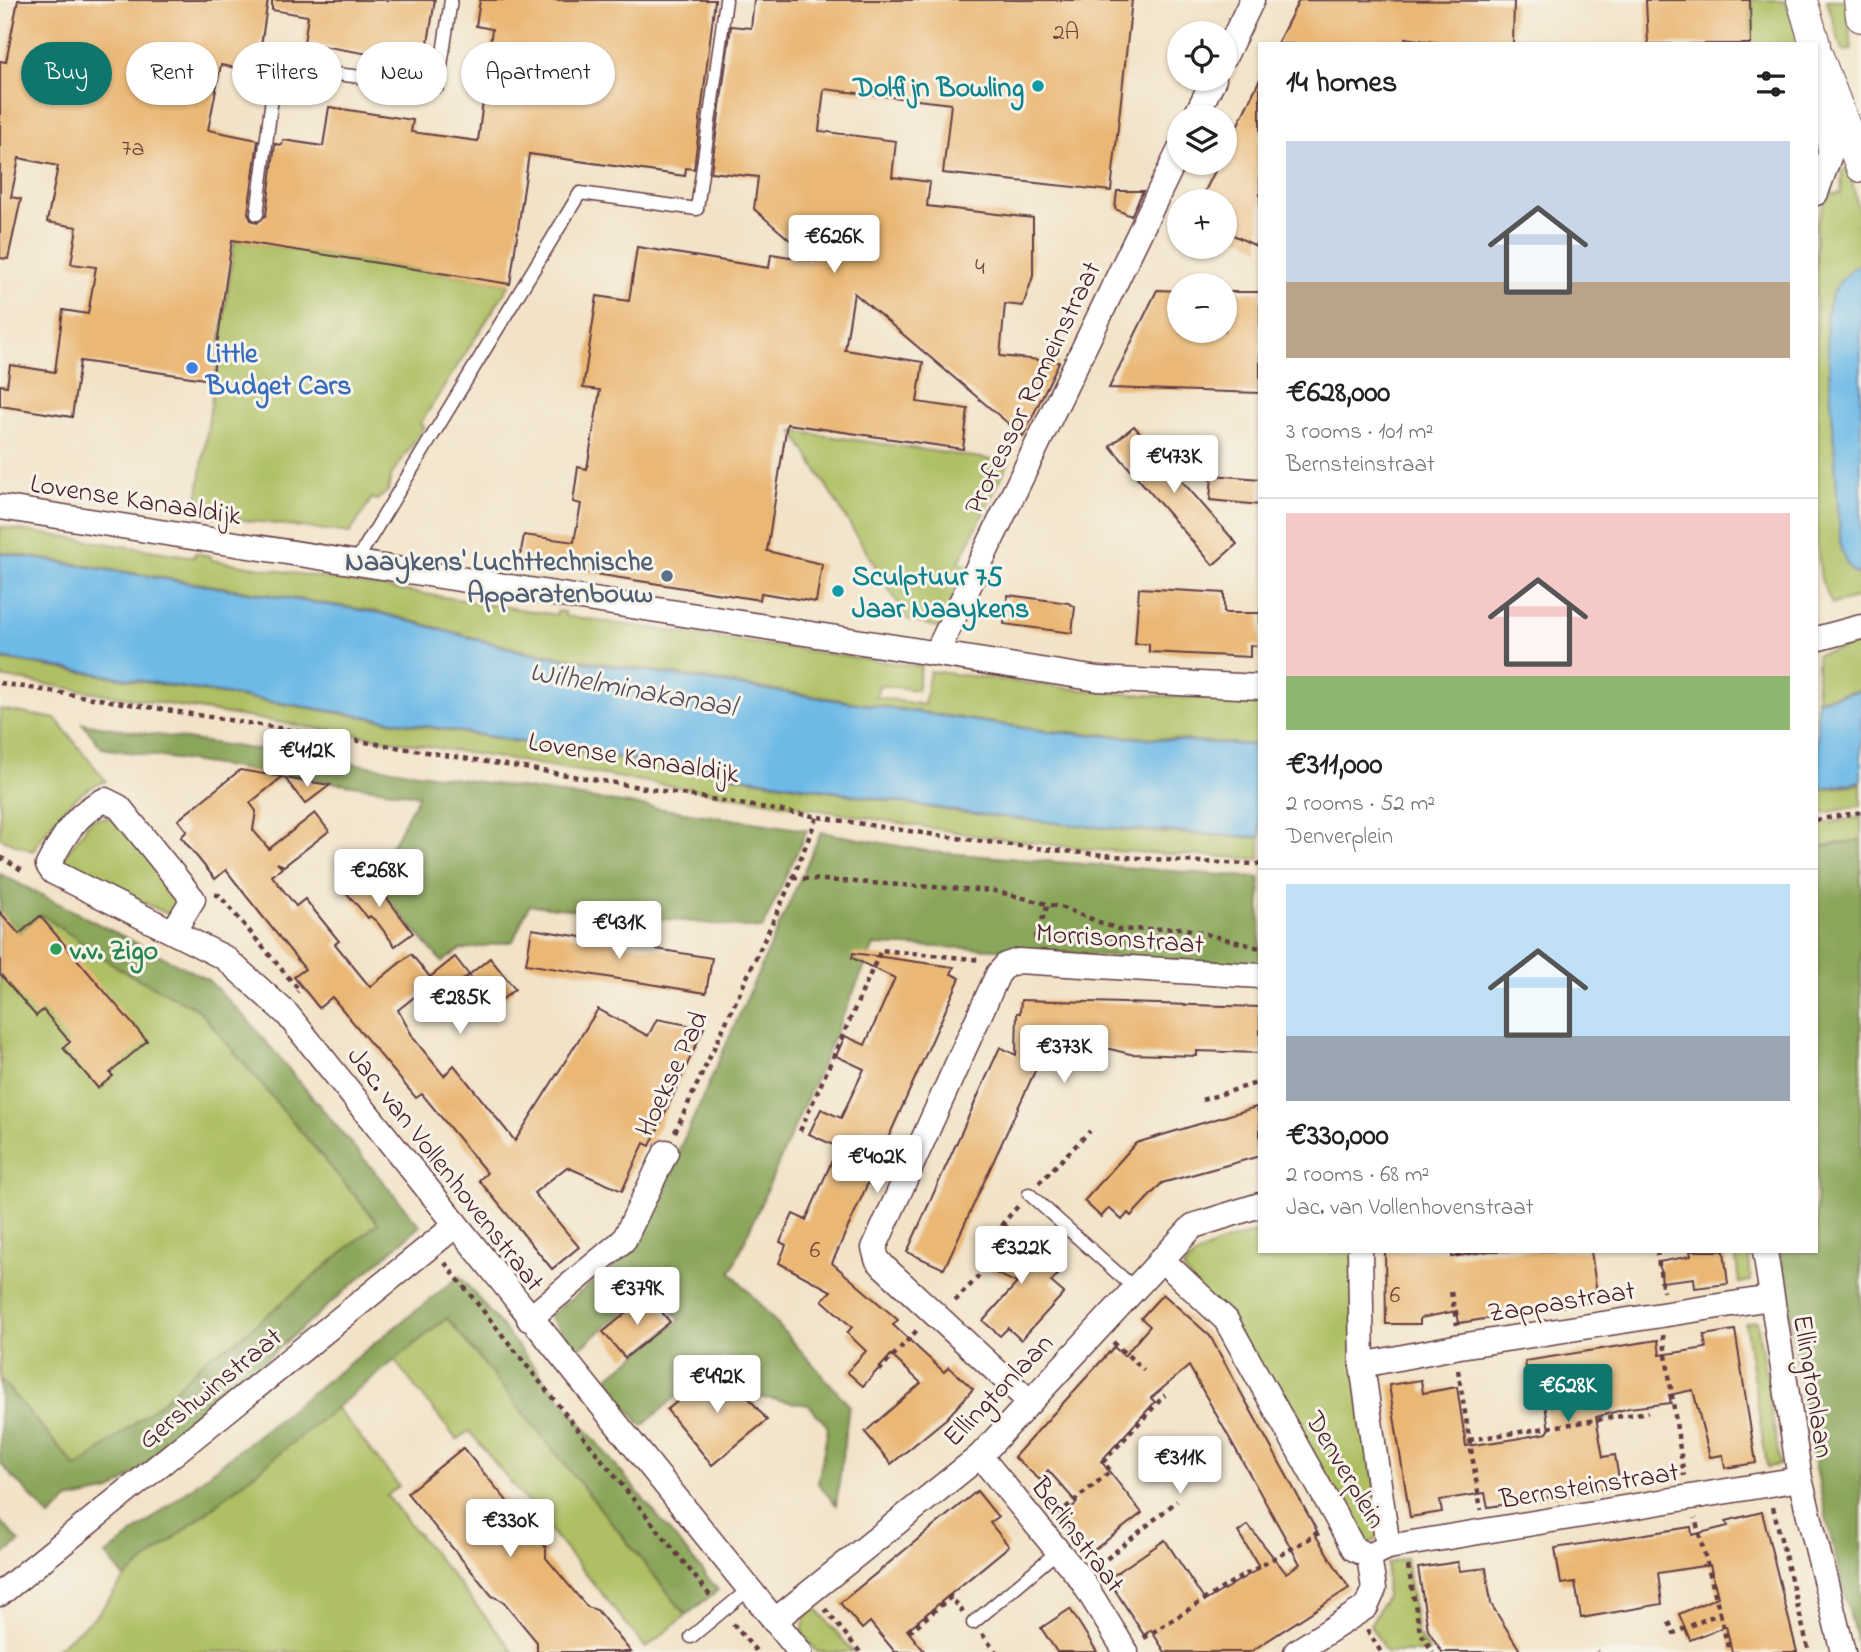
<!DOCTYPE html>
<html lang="en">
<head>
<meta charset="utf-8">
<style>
	body { margin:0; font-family:"Indie Flower",sans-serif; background:#f6f6f6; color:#222; height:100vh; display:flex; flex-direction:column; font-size:26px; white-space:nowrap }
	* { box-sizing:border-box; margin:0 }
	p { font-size:23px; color:#767676 }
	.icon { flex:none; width:38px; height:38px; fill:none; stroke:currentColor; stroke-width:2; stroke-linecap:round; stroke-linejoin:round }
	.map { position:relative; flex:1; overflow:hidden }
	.panel { position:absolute; left:1258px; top:42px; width:560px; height:1211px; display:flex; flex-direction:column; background:#fff; border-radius:0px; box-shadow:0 2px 5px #0004 }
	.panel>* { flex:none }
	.hud { position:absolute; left:21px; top:42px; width:665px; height:63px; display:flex; gap:14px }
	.tools { position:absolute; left:1167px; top:21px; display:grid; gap:14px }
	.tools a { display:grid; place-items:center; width:70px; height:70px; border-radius:50%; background:#fff; box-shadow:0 2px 5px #0004; font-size:35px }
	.price { position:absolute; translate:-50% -60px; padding:0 16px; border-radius:7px; background:#fff; color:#222; font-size:23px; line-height:46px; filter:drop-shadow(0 2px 4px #0008) }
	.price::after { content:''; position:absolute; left:50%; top:42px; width:21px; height:16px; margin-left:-10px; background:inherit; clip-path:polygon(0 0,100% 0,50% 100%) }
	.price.on { background:#0f766e; color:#fff }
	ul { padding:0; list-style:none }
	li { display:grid; align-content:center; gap:14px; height:371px; padding:0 28px }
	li+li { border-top:2px solid #e0e0e0 }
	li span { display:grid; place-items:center; height:217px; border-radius:0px; color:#555 }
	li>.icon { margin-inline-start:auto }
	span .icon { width:126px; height:126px; fill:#fffc; stroke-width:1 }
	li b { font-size:30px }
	h2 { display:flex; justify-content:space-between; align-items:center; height:84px; padding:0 28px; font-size:30px }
	.pill { padding:0 24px; border-radius:32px; background:#fff; box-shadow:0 2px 5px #0004; font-size:24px; line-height:63px }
	.pill.on { background:#0f766e; color:#fff }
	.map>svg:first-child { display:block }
</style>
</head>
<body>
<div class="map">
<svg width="1861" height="1652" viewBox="0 0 1861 1652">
	<rect width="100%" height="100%" fill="#f7f3e8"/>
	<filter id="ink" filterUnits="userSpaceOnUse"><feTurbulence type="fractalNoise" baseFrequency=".0143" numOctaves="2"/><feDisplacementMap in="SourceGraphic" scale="14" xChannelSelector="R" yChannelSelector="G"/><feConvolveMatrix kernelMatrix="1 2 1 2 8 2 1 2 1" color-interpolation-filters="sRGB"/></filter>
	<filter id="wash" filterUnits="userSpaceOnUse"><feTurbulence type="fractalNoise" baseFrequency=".00686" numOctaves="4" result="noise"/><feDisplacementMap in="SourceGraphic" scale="28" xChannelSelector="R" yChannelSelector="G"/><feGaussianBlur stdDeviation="1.57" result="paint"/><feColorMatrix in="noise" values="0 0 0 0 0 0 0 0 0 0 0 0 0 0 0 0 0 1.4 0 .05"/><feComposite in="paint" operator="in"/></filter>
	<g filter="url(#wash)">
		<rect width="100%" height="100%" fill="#f2e3c8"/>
		<g fill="#aec064" stroke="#7c7048" stroke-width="2">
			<polygon points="1750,0 1785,0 1801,44 1751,44"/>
			<polygon points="1827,0 1846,0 1852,50 1842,51"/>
			<path d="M 1849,168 L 1861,220 L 1858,225 L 1861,263 C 1840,277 1829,293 1826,318 L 1841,550 L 1853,572 L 1861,576 L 1861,597 L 1832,604 L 1821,580 L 1816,535 L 1816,225 L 1830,190 L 1833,194 L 1841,193 L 1842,171 Z"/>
			<polygon points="235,240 510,284 420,424 424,427 391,476 388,491 377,500 372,498 350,533 195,514"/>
			<polygon points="793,431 1009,462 959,562 977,571 948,630 908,620"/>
			<polygon points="0,527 194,557 195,553 211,556 211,560 556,615 558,611 565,612 565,616 921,667 917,690 879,685 876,697 924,705 930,671 1100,692 1260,702 1260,745 1049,731 768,689 521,650 379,612 0,552"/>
			<polygon points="1861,644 1861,690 1817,699 1817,654"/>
			<polygon points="0,659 963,813 1131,831 1260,838 1260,859 1095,850 980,836 0,677"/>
			<path d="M 0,709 L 56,719 L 106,781 C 75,789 49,825 33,851 L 0,838 Z"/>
			<polygon points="1861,783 1861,806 1817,814 1817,791"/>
			<polygon points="1861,817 1861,840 1817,847 1817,825"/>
			<polygon points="101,818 117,818 182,896 172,916 66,866 61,861 92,819"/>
			<polygon points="41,914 123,971 199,1010 378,1223 231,1345 209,1356 162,1402 77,1468 0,1379 0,951"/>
			<path d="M 1260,1231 L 1260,1251 L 1355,1251 L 1379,1536 L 1373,1542 L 1365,1544 L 1183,1268 C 1202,1245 1231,1240 1260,1231 Z"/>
			<polygon points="1735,1251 1748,1251 1751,1281 1739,1283"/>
			<polygon points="447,1318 686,1615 646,1648 469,1431 457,1440 394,1360"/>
			<polygon points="1757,1321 1765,1372 1773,1373 1775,1386 1768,1390 1780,1465 1767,1467 1745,1323"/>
			<polygon points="336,1407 399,1486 387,1496 514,1652 52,1652 97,1615 125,1578"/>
			<polygon points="1406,1558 1417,1633 1429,1652 1386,1652 1370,1625 1386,1597 1387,1564"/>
			<polygon points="813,1604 853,1652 817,1652 802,1634 806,1610"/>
		</g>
		<g fill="#8aa65a" stroke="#6a6242" stroke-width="2">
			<polygon points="82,723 130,731 807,830 762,929 529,905 513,941 460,950 442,962 372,882 419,795 102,748"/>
			<polygon points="821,832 932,852 1260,878 1260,966 1025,950 874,945 731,1272 849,1405 836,1505 818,1483 828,1427 809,1405 758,1397 723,1356 642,1426 605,1380 680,1320 654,1288 577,1350 549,1316 634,1251"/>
			<path d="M 1861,840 L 1861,1652 L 1860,1652 C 1822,1517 1799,1390 1780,1251 L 1816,1251 L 1817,847 Z"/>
			<polygon points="0,874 207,979 246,1018 420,1226 125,1481 111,1491 68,1500 50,1517 0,1463 0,1379 77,1468 162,1402 209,1356 231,1345 378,1223 199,1010 123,971 42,915 0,951"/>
			<polygon points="460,1276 718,1590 686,1615 447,1318 125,1578 106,1555"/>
			<polygon points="0,1521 20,1542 0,1558"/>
		</g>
		<g fill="#6dbae7" stroke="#5c6c89" stroke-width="2">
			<path d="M 1861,263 L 1861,576 L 1849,568 L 1841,550 L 1826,318 C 1829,294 1840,276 1861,263 Z"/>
			<polygon points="0,553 379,613 526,653 767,690 1049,732 1260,746 1260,837 1083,826 963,812 0,658"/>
			<polygon points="1861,691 1861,781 1817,790 1817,700"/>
		</g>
		<g id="blocks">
			<g fill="#eab775">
				<polygon points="18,0 268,0 257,72 221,65 208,130 258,140 248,213 251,220 257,223 266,215 275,144 282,145 283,140 323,146 329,107 413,120 411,132 478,141 492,29 476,26 480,0 715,0 694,169 686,168 685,176 529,154 510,284 232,240 212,380 80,361 72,417 0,406 0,385 7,386 10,365 55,372 63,310 88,314 96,267 71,264 77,227 47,222 58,166 19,158 11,197 21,199 8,259 0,258 0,61 6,62"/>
				<polygon points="272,0 435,0 426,55 416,62 304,43 308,16 272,10"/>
				<polygon points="754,0 1132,0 1111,191 943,173 951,104 824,89 819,131 896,141 892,177 930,182 927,206 1033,218 1033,276 1023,306 1005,304 1000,356 1059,362 1023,436 854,293 845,350 923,362 917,402 968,409 963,449 787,424 767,551 822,564 816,602 761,593 760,600 519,562 524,535 574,542 581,504 573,502 578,467 587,469 600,390 583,388 597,296 629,301 637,247 769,268 771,254 814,261 754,209 758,177 711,172 731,26 751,28"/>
				<polygon points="1299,0 1514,1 1513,44 1447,44 1405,38 1405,44 1277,44"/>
				<polygon points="1646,0 1750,0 1751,44 1648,44"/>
				<polygon points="1260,79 1260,248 1225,231 1225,201 1200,201 1219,163 1225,163 1225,151"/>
				<polygon points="1117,191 1143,191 1131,216 1115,209"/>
				<polygon points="1157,290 1180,291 1180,331 1225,331 1225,292 1260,292 1260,393 1109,388"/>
				<polygon points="1134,426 1237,544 1213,565 1110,446"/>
				<polygon points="1212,475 1260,479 1260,505 1210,500"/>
				<polygon points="1139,588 1224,593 1224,613 1260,613 1260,646 1250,645 1250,657 1149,652 1149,644 1135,644"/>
				<polygon points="1008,595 1068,603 1075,607 1072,633 1004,624"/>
				<polygon points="240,770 282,777 250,803 256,811 253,830 269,849 315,813 329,831 284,866 277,863 282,868 272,876 296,906 305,899 339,941 335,944 370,987 411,954 430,977 455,957 469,975 443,995 433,982 398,1010 414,1039 444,1076 454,1065 515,1141 598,1009 648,1036 657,1019 704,1028 650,1146 644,1143 622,1191 567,1167 534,1193 579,1247 552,1269 479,1180 487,1173 422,1094 416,1098 332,997 319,1008 294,977 305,969 247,897 226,870 215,879 181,837 187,831 178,820"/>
				<polygon points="285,778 330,785 305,804"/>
				<polygon points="364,874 375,888 378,886 413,933 395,946 377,922 370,916 368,918 344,890"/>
				<polygon points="0,912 19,934 40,916 147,1041 110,1073 113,1076 98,1088 63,1048 70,1042 43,1010 36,1016 0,974"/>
				<polygon points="532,929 712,958 706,993 526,964"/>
				<polygon points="853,953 954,967 951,974 960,978 832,1263 898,1320 893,1325 944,1372 949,1367 973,1389 947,1418 891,1464 865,1432 921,1383 891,1355 863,1386 847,1372 866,1351 847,1333 852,1327 822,1300 831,1291 779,1263 786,1245 780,1242 793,1214 806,1220 838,1147 809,1134 821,1109 841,1118 864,1069 836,1056 845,1036 865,1045 895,978 852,958"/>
				<polygon points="490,958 515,989 494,1006 469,975"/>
				<polygon points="1021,1000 1260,1007 1260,1053 1197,1051 1197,1056 1130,1054 1110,1049 1045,1049 944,1269 907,1252 1000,1047 1016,1055 1017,1013 1020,1013"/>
				<polygon points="1256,1107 1260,1118 1260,1156 1162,1183 1131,1216 1128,1213 1122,1220 1109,1208 1101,1217 1084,1201 1136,1143"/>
				<polygon points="1005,1224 1059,1273 1051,1282 1064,1293 1021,1340 1008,1328 1000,1336 983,1321 1017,1283 987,1269"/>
				<polygon points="1385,1251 1452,1251 1452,1257 1490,1251 1591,1251 1598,1301 1459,1323 1457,1311 1420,1318 1420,1324 1386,1324"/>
				<polygon points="1690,1251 1724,1251 1728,1284 1695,1288 1694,1278 1662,1282 1659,1262 1691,1256"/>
				<polygon points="1163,1294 1210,1336 1317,1531 1314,1533 1349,1588 1250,1652 1165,1652 1151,1630 1144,1635 1108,1579 1165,1540 1205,1601 1260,1568 1238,1532 1248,1525 1286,1573 1300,1564 1189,1366 1151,1398 1155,1402 1101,1461 1142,1513 1090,1553 1060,1517 1077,1503 1048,1470 1040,1480 1014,1457 1114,1347 1124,1356 1150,1326 1141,1318"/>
				<polygon points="648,1295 670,1322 625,1358 603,1332"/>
				<polygon points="1735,1330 1756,1463 1725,1468 1723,1455 1710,1457 1693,1390 1669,1395 1671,1403 1629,1408 1596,1417 1603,1457 1615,1455 1620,1486 1488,1507 1485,1493 1440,1500 1442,1512 1410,1517 1389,1385 1421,1380 1423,1393 1457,1387 1466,1446 1509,1440 1547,1433 1549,1430 1543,1391 1530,1393 1525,1361 1658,1340 1660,1355 1706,1348 1704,1335"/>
				<polygon points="722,1365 767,1420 712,1465 667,1410"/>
				<polygon points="463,1448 546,1548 546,1558 587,1607 597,1610 631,1652 537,1652 537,1642 503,1601 492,1596 407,1493"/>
				<polygon points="977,1491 998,1517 990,1523 1009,1546 907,1630 925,1652 895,1652 870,1622 862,1629 840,1603"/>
				<polygon points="1762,1512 1797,1652 1732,1652 1726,1626 1690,1640 1679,1614 1718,1597 1710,1565 1658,1573 1662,1604 1581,1618 1575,1582 1561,1584 1555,1548 1691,1527 1692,1535 1728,1526 1726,1521"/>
				<polygon points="1458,1562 1460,1571 1486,1568 1491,1604 1521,1652 1442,1652 1428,1630 1418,1568"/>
				<polygon points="1070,1609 1081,1626 1097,1652 1057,1652 1041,1628"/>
			</g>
		</g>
	</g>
	<g filter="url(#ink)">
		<use href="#blocks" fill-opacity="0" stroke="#633c43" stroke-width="2"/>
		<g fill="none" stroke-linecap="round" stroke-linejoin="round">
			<g stroke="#633c43" stroke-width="15">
				<g id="service">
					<polyline points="257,214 276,67 438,86 451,0"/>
					<polyline points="355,563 580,193 697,209 726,0"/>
					<polyline points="1029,1194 1134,1288"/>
					<polyline points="973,1623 1058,1551"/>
					<polyline points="691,1637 748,1590"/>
				</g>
			</g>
			<g stroke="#633c43" stroke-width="27">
				<g id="minor">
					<polyline points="1225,56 1252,0"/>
					<polyline points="1195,117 1214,79"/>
					<polyline points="1816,193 1830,154 1823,85"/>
					<polyline points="0,507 1098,679 1260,687"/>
					<polyline points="1816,639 1861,627"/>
					<polyline points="937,652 1180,149"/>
					<path d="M 173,932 L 193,899 L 119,807 L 105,800 C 75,813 63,838 48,865 L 53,872 L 225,958 L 287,1014 L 800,1652"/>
					<polyline points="1765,1251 1800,1479 1843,1652"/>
					<polyline points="1161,1259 1226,1320 1354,1549 1369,1556 1388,1547 1362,1365 1360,1251"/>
					<polyline points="529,1319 624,1240 666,1152"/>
					<polyline points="1362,1365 1460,1346 1771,1298"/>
					<polyline points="1030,1402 884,1267 877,1259 874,1248 998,974 1006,965 1018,961 1260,976"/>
					<polyline points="980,1456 1081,1579 1126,1652"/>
					<polyline points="1388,1547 1800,1479"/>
					<polyline points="0,1594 455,1226"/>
					<polyline points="774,1621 980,1456 1193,1226 1260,1205"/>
					<polyline points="1296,1652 1366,1607 1374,1589 1369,1556"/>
				</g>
			</g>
			<g stroke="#633c43" stroke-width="32">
				<g id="tertiary">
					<polyline points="1802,0 1815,44"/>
					<polyline points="1859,0 1861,17"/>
					<polyline points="1816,51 1861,167"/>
				</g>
			</g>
			<g stroke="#633c43" stroke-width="4.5" stroke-dasharray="5 5" stroke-linecap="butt">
				<path d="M 0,683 C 221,719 442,754 663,791 C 861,824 1059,860 1260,864"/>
				<polyline points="1816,820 1861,812"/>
				<polyline points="0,857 25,872"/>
				<polyline points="793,878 995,891 1063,908 1120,930 1183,928 1260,948"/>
				<polyline points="215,895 219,895 299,990 297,992"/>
				<polyline points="1035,939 1048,904"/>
				<polyline points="1202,1100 1260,1082"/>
				<polyline points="800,1131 881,950 982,960"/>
				<polyline points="675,1132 793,878 817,817"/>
				<polyline points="1039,1183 1090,1131"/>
				<polyline points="1657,1251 1663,1292"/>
				<polyline points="1456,1254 1473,1251"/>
				<polyline points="445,1263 712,1598"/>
				<polyline points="1451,1292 1457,1325"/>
				<polyline points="955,1301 980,1275 1003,1223 1019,1205"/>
				<polyline points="1663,1335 1684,1476"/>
				<polyline points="1113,1342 1144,1370"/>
				<polyline points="1458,1370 1481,1510"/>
				<polyline points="879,1371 919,1328"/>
				<polyline points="1469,1440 1648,1412"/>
				<polyline points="1773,1507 1809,1652"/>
				<polyline points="1058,1514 1111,1471 1103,1462 1165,1395"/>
				<polyline points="1099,1565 1177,1501"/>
				<polyline points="1408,1566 1420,1632 1433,1652"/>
				<polyline points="825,1609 860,1652"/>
				<polyline points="1720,1613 1729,1652"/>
				<polyline points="1669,1622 1674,1633 1720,1613 1695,1518"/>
				<polyline points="733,1624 757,1652"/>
				<polyline points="1367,1630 1381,1652"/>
				<polyline points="909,1632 951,1597 963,1612"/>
				<polyline points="982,1634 996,1652"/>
				<polyline points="1144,1638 1232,1582 1319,1533"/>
				<polyline points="1597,1651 1598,1652"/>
			</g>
			<use href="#service" stroke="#fff" stroke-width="12"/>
			<use href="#minor" stroke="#fff" stroke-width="24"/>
			<use href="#tertiary" stroke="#fff" stroke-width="30"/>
		</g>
	</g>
	<g fill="#0f9aa8" stroke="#f7f3e8" stroke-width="2.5">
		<circle cx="1038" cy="86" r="7"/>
		<circle cx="838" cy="591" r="7"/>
	</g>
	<circle fill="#3f7fe0" stroke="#f7f3e8" stroke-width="2.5" cx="192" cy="368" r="7"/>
	<circle fill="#5c6f8a" stroke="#f7f3e8" stroke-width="2.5" cx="667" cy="576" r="7"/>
	<circle fill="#2e9e5b" stroke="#f7f3e8" stroke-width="2.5" cx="56" cy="949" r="7"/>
	<g text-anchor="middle" stroke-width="6" stroke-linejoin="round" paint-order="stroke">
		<g font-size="24" fill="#72453e">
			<text x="1066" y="39">2A</text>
			<text x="133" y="155">7a</text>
			<text x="980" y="274">4</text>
			<text x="815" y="1257">6</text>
			<text x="1395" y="1302">6</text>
		</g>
		<g font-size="28" font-weight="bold" fill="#0d838f" stroke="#f7f3e8" text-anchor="end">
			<text x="1024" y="96">Dolfijn Bowling</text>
			<text x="852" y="585" text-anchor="start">Sculptuur 75<tspan x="852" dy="32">Jaar Naaykens</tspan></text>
		</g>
		<g font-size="28" font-weight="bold" fill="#366cbe" stroke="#f7f3e8" text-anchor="start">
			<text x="206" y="362">Little<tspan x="206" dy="32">Budget Cars</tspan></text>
		</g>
		<g font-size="28" fill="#4a1f2b" stroke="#f7f3e8">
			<text transform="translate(1031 387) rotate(-64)" y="10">Professor Romeinstraat</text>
			<text transform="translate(136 498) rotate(9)" y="10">Lovense Kanaaldijk</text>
			<text transform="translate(634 756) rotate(9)" y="10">Lovense Kanaaldijk</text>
			<text transform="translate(1120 937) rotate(4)" y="10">Morrisonstraat</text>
			<text transform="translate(670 1073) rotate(-65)" y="10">Hoekse Pad</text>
			<text transform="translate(447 1168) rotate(52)" y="10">Jac. van Vollenhovenstraat</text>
			<text transform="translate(1561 1300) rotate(-9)" y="10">Zappastraat</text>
			<text transform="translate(1815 1386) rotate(81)" y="10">Ellingtonlaan</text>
			<text transform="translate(209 1387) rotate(-39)" y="10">Gershwinstraat</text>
			<text transform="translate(997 1389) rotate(-46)" y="10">Ellingtonlaan</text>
			<text transform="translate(1347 1469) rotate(59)" y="10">Denverplein</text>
			<text transform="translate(1589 1484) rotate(-9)" y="10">Bernsteinstraat</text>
			<text transform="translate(1079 1534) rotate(53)" y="10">Berlinstraat</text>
		</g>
		<g font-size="28" font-weight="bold" fill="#4e5e75" stroke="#f7f3e8" text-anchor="end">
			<text x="653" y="570">Naaykens' Luchttechnische<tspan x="653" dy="32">Apparatenbouw</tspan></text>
		</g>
		<g font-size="28" font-weight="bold" fill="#27864d" stroke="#f7f3e8" text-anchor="start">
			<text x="70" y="959">v.v. Zigo</text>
		</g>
		<g font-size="30" font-style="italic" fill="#544e63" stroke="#f7f3e8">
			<text transform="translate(633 688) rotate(10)" y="10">Wilhelminakanaal</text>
		</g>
	</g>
</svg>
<div class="tools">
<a><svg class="icon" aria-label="locate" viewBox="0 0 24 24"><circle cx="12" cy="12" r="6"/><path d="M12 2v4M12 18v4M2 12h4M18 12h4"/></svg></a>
<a><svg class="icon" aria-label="layers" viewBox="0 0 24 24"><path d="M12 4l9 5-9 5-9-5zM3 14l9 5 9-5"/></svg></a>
<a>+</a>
<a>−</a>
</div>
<b class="price" style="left:834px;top:275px">€626K</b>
<b class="price" style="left:1174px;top:495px">€473K</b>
<b class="price" style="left:307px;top:789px">€412K</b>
<b class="price" style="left:379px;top:909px">€268K</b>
<b class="price" style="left:619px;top:961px">€431K</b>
<b class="price" style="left:460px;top:1036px">€285K</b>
<b class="price" style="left:1064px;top:1085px">€373K</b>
<b class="price" style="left:877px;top:1195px">€402K</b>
<b class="price" style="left:1021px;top:1286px">€322K</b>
<b class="price" style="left:637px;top:1327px">€379K</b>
<b class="price" style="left:717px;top:1415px">€492K</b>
<b class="price on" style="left:1568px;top:1424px">€628K</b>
<b class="price" style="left:1180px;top:1496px">€311K</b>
<b class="price" style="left:510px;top:1559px">€330K</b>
<div class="hud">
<a class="pill on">Buy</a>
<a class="pill">Rent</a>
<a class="pill">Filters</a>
<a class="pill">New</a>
<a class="pill">Apartment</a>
</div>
<section class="panel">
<h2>14 homes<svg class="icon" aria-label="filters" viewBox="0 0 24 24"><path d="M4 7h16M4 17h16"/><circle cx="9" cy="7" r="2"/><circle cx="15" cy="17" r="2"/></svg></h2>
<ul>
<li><span style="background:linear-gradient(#c9d6e8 65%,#b9a48a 0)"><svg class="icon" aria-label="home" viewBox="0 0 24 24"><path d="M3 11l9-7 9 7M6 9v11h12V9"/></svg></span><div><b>€628,000</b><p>3 rooms · 101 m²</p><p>Bernsteinstraat</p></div></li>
<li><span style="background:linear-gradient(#f6c9c9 75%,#8fb573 0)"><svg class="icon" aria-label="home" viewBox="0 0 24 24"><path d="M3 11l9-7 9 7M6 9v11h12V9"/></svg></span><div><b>€311,000</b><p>2 rooms · 52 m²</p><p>Denverplein</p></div></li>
<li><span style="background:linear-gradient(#bfe0f5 70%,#9aa5b1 0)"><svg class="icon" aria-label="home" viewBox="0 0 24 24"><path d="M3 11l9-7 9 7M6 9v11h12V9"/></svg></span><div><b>€330,000</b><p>2 rooms · 68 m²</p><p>Jac. van Vollenhovenstraat</p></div></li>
</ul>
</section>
</div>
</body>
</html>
